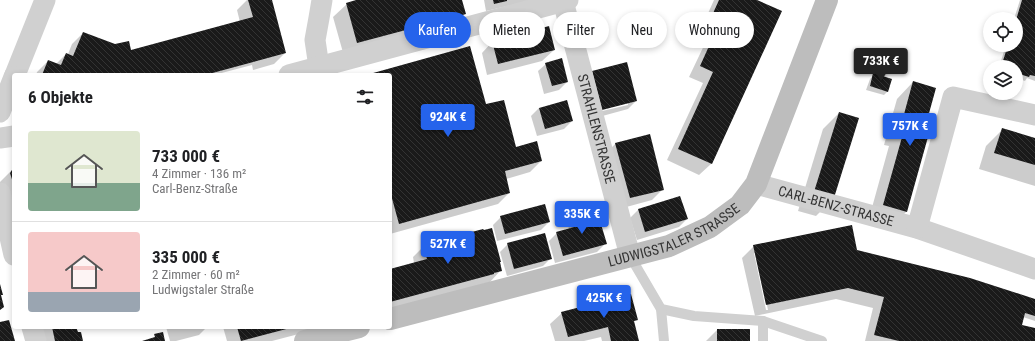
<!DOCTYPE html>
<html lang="de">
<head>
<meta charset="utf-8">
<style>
	body { margin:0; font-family:"Roboto Condensed",sans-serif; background:#f2f2f2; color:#202124; height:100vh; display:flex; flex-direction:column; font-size:15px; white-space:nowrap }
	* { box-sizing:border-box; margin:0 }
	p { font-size:13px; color:#757577 }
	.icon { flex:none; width:22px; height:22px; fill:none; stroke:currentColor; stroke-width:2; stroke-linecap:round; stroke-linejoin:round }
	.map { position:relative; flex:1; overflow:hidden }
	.panel { position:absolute; left:12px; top:73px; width:380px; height:256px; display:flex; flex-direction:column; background:#fff; border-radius:4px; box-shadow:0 2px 6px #0003 }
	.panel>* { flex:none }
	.top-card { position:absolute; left:404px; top:12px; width:380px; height:36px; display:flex; gap:8px }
	.buttons { position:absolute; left:983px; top:12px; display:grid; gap:8px }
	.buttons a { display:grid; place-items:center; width:40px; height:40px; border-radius:50%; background:#fff; box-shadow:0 2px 6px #0003; font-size:20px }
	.price { position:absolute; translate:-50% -34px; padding:0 9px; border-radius:4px; background:#2563eb; color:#fff; font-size:13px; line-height:26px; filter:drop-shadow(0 1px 2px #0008) }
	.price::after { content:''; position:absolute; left:50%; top:24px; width:12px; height:9px; margin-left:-6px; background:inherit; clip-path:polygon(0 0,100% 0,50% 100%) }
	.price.on { background:#222; color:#fff }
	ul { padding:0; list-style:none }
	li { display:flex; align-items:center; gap:12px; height:100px; padding:0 16px }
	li+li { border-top:1px solid #e0e0e0 }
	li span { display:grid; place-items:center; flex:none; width:112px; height:80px; border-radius:4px; color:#555 }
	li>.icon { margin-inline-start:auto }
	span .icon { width:48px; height:48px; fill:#fffc; stroke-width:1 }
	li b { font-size:17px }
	h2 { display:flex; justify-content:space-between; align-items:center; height:48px; padding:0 16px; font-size:17px }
	.chip { padding:0 14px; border-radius:18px; background:#fff; box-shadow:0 2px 6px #0003; font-size:14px; line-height:36px }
	.chip.on { background:#2563eb; color:#fff }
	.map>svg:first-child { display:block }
</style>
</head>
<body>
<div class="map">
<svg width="1035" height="341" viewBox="0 0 1035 341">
	<defs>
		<pattern id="building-back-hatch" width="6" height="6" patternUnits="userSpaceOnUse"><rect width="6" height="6" fill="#1a1a1a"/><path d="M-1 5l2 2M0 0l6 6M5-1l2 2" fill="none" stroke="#333"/></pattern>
	</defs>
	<rect width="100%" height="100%" fill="#fff"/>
	<g fill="#0003" fill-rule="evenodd">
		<polygon points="247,0 271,0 285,53 274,64 253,70 252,65 214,75 36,75 37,72 48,61 56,64 66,54 68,54 72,44 83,33 130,51 240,22 237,10"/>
		<polygon points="360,0 461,0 465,14 451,28 344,56 333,17 347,4"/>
		<polygon points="484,0 534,0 486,11"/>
		<polygon points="714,0 754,0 780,12 711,164 699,175 667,160 703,83 689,77 709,35 700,31"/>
		<polygon points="1020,0 1035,0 1035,81 1027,78 1025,81 1016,78 1016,67 999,67 1006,45 1016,45 1016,19 1014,19"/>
		<polygon points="517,34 524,34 554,50 542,61 487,75 482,53 493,41 514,36"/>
		<polygon points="469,47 486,106 516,148 541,161 530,172 506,179 509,193 498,204 390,234 390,75 368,75"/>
		<polygon points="546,64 567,82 559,90 544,94 538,71"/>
		<path d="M 593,71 L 636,101 L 628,109 L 595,118 ZM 628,103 L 628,105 L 598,112 L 597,110 Z"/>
		<polygon points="874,75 888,91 884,95 866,90 870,79"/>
		<polygon points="913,82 922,136 906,212 890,228 868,222 889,146 884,145 897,99"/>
		<polygon points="539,108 572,121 564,129 537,136 531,116"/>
		<polygon points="839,113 832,200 816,216 798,211 823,129"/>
		<polygon points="1002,130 1035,139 1035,186 979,169 986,146"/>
		<polygon points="616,143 663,189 652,200 619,209 605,155"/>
		<polygon points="14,168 14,234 0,212 0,182"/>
		<polygon points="680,197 687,219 679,227 637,240 630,218 638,210"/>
		<polygon points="576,216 595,223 605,244 597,252 555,263 549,241 557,233 569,230 568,224"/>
		<polygon points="501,217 549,222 541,230 497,241 493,225"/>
		<polygon points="508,244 551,258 543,266 507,276 500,252"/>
		<polygon points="424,246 499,263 501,270 490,282 390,310 390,270 414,263 413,257"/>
		<path d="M 754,246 L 856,251 L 1035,300 L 1035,321 L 1023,317 L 1021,326 L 1035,329 L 1035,341 L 865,341 L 873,308 L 836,299 L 755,316 L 742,258 ZM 754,253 L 756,253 L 768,310 L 766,310 Z"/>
		<polygon points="562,313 636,319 633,322 638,341 602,341 601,337 584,341 555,341 550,324"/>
		<polygon points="31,327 75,327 82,341 46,341"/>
		<polygon points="166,327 207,327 199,335 176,341 170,341"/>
		<polygon points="223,327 317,327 314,330 272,341 227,341"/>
		<polygon points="717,330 749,341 706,341"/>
	</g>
	<g fill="url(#building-back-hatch)">
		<polygon points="248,0 272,0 286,53 205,75 42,75 48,60 61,65 66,53 73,56 83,32 115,44 129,41 131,50 253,17"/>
		<polygon points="356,0 462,0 466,14 357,43 346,3"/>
		<polygon points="493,0 507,0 507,1 494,4"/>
		<polygon points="719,0 757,0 782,11 712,164 678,149 713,72 700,66 719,24 710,20"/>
		<polygon points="1022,0 1035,0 1035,76 1030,75 1029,77 1016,73 1016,67 1001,67 1008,45 1016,45 1016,20"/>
		<polygon points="549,26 555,50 498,64 492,41 516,35 516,33 524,31 524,33"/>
		<polygon points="470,46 486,104 504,100 516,147 537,141 542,161 505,171 510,193 399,224 390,191 390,75 366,75"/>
		<polygon points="562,58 568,82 552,86 545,63"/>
		<polygon points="627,62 637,101 602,110 592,71"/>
		<polygon points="873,73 892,79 888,92 870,86"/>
		<polygon points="913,81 936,88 923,135 928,137 907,212 883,205 904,130 900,129"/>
		<polygon points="567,100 573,121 545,129 539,108"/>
		<polygon points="839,112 859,118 833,201 813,195"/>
		<polygon points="1002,128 1035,138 1035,165 994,153"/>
		<polygon points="650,134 664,190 630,198 615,143"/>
		<polygon points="14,167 14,186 10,173"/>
		<polygon points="680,196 688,219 645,232 638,209"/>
		<polygon points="545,204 550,222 505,234 500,216"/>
		<polygon points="593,210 596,222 600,221 607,244 563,256 556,232 578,226 575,215"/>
		<polygon points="852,225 857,250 970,278 1035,299 1035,316 1025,313 1022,325 1035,328 1035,341 899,341 874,335 884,297 848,288 766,305 753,245"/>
		<polygon points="492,228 501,262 500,262 502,271 494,273 494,274 390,302 390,269 427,259 423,245 483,229 484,230"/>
		<polygon points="545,233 552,259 514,269 507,243"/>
		<polygon points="0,284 3,295 1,295 4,307 0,310"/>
		<polygon points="631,294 638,320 634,321 639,341 611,341 608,327 568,337 561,312"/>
		<polygon points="9,320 15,341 0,341 0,322"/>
		<polygon points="52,327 76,327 78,332 81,332 83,341 55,341"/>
		<polygon points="237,327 294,327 241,341"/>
		<rect x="717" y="329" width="33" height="12"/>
		<polygon points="163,332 165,341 142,341 155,337 154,334"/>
	</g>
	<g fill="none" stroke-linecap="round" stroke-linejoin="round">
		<g stroke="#d0d0d0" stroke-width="10">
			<polyline points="630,256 661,309 694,316 763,321 822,341"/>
			<polyline points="661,309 664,341"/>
			<polyline points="763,321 763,341"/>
		</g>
		<g stroke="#d0d0d0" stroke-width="21">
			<path id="s1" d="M 563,1 L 630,256"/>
			<polyline points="319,67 315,40 319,18 322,0"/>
			<polyline points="15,75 45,0"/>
			<polyline points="289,75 568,0"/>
			<polyline points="0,112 14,77"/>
			<polyline points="0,138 14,136"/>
			<path id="s2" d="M 756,184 L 917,228 L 1035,269"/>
			<polyline points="0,193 14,255"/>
			<polyline points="917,228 953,97 1035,115"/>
			<polyline points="32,327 36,341"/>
		</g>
		<g stroke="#bdbdbd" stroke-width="22">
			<path id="s3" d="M 390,319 L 669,246 L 710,227 L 740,205 L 756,184 L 827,0"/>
			<polyline points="305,341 359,327"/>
		</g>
	</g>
	<g text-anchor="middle" stroke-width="4" stroke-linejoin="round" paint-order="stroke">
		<g font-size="14" fill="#333" stroke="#fff">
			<text dy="5" stroke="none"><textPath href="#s1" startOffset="132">STRAHLENSTRASSE</textPath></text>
			<text dy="5" stroke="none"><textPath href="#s2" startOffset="83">CARL-BENZ-STRASSE</textPath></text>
			<text dy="5" stroke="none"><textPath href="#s3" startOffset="297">LUDWIGSTALER STRASSE</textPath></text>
		</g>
	</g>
</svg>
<div class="buttons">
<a><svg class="icon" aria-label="locate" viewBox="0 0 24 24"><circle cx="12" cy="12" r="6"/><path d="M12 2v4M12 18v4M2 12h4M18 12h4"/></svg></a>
<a><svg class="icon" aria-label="layers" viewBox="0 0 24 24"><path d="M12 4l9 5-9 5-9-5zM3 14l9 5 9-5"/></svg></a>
</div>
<b class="price on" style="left:881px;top:82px">733K €</b>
<b class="price" style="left:448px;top:138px">924K €</b>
<b class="price" style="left:910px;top:147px">757K €</b>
<b class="price" style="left:582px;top:235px">335K €</b>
<b class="price" style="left:448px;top:265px">527K €</b>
<b class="price" style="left:604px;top:319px">425K €</b>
<div class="top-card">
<a class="chip on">Kaufen</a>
<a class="chip">Mieten</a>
<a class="chip">Filter</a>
<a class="chip">Neu</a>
<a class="chip">Wohnung</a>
</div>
<section class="panel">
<h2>6 Objekte<svg class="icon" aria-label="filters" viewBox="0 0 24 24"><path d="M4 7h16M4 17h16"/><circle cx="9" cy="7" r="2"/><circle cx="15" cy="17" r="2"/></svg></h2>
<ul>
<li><span style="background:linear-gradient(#dfe7d0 65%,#7fa58c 0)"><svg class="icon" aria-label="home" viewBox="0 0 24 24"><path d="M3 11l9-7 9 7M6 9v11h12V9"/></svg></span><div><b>733 000 €</b><p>4 Zimmer · 136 m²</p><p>Carl-Benz-Straße</p></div></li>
<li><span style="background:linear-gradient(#f6c9c9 75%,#9aa5b1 0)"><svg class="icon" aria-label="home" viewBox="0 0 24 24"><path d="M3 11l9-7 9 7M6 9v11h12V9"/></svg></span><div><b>335 000 €</b><p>2 Zimmer · 60 m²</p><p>Ludwigstaler Straße</p></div></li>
</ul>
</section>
</div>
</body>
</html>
